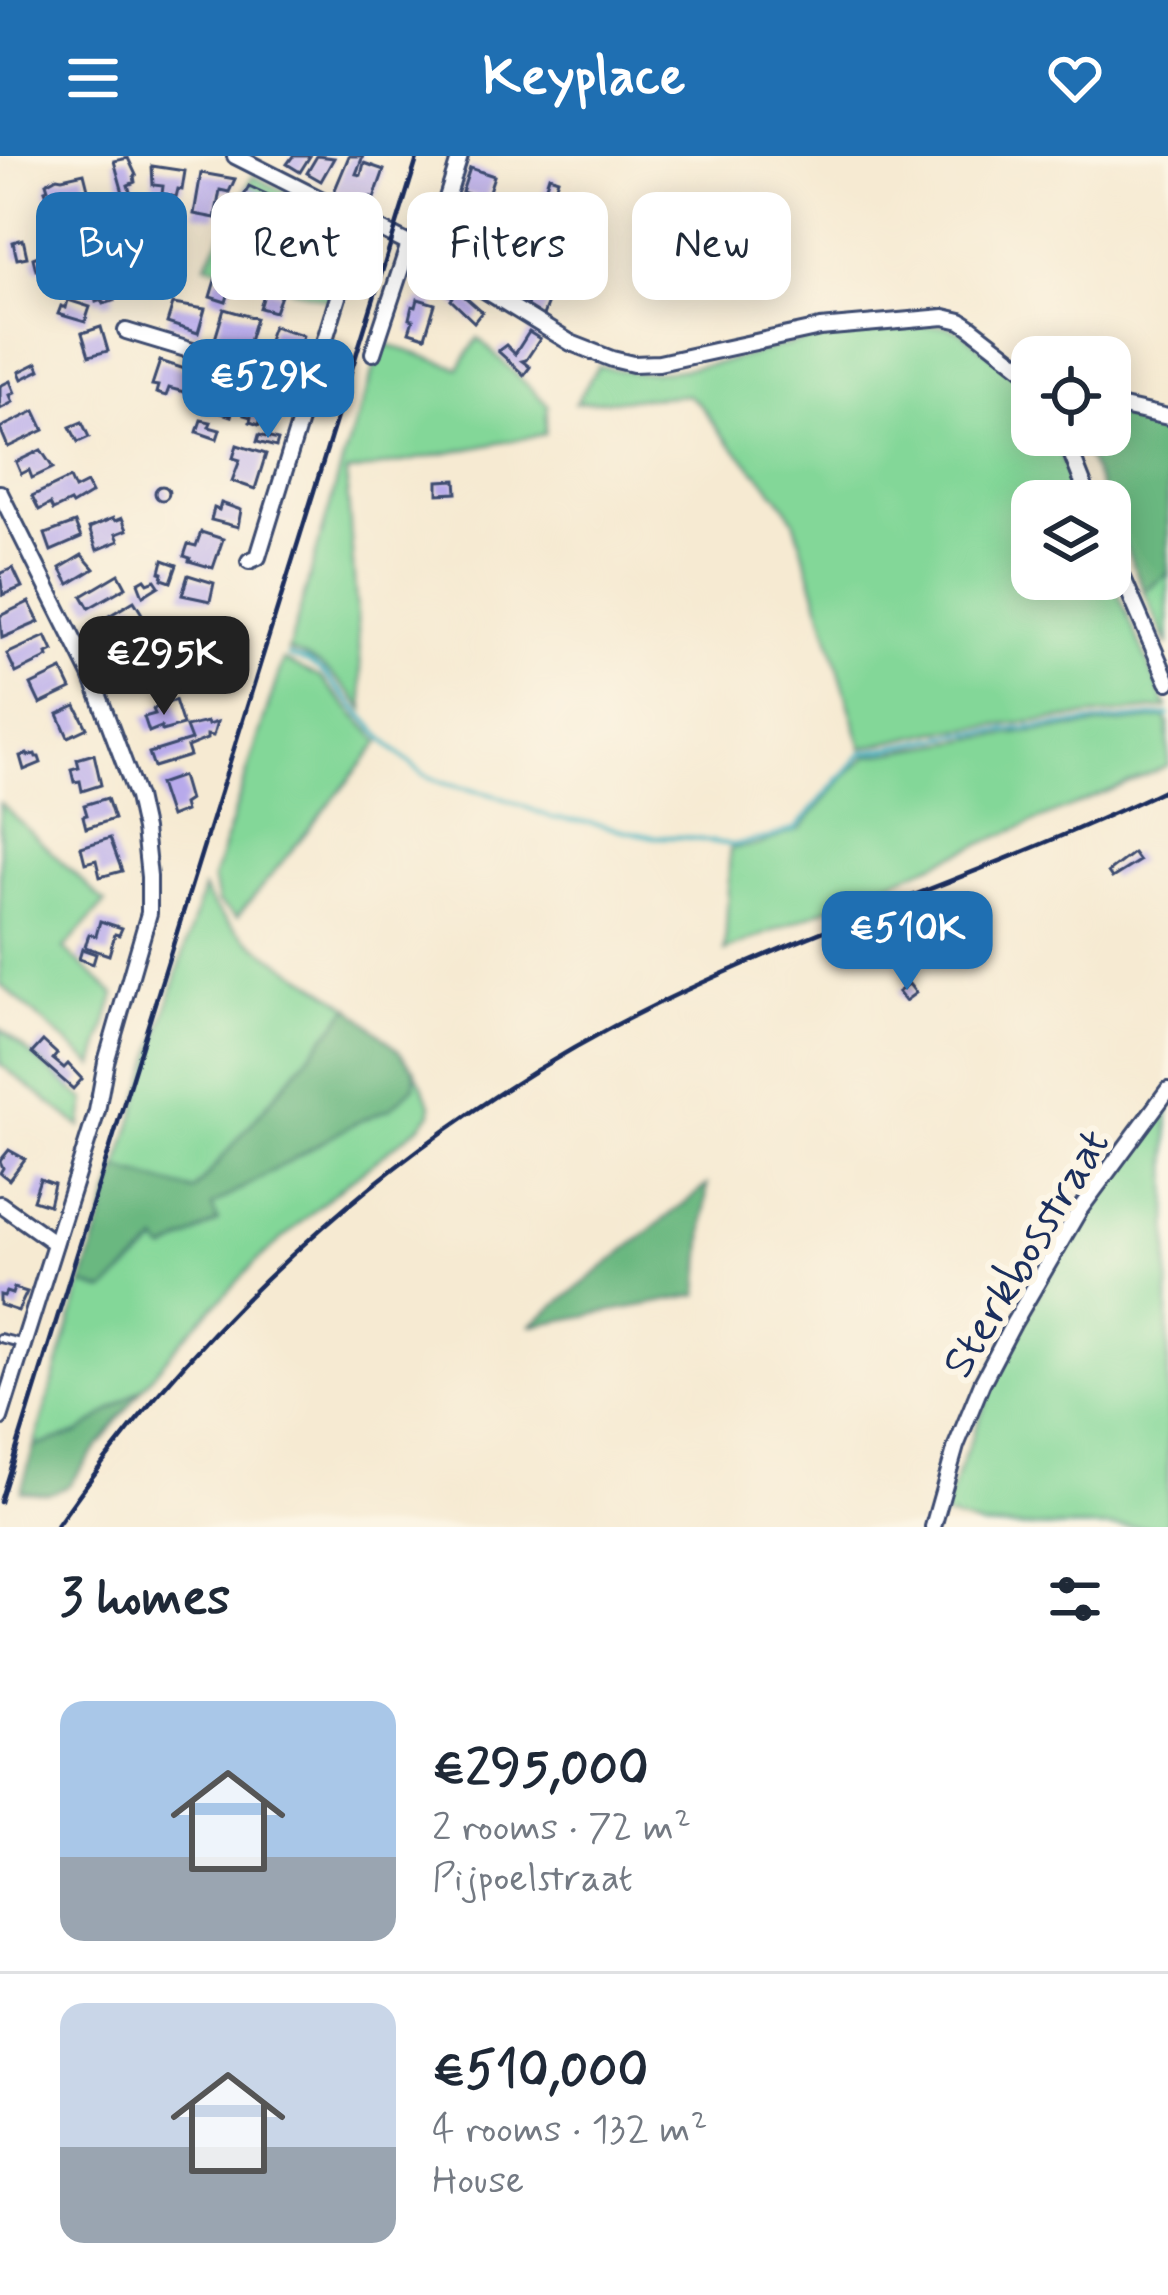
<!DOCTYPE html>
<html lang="en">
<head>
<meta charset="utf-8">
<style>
	body { margin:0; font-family:Mynerve,sans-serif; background:#f6f6f7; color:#1f2937; height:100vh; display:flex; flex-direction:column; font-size:45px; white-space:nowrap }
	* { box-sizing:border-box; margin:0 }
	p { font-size:39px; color:#747a83 }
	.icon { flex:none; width:66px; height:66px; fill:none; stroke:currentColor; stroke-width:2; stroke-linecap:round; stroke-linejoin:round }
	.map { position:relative; height:1371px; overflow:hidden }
	.drawer { display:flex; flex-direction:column; background:#fff; flex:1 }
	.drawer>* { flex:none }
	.banner { position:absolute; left:36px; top:36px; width:1098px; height:108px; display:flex; gap:24px }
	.fabs { position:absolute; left:1011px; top:180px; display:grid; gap:24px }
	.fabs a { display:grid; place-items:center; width:120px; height:120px; border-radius:24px; background:#fff; box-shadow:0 6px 30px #0003; font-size:60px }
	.price { position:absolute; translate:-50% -102px; padding:0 27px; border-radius:24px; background:#1f6fb2; color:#fff; font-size:39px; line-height:78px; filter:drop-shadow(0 3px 6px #0008) }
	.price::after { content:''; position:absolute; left:50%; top:72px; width:36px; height:27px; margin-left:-18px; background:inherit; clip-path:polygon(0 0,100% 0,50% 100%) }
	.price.on { background:#222; color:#fff }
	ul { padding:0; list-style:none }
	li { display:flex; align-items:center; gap:36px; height:300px; padding:0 60px }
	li+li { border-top:3px solid #e0e1e3 }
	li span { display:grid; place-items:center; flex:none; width:336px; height:240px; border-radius:24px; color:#555 }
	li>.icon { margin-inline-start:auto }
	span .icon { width:144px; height:144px; fill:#fffc; stroke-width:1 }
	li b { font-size:51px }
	h2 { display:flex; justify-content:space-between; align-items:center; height:144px; padding:0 60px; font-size:51px }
	.tag { padding:0 42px; border-radius:24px; background:#fff; box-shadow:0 6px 30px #0003; font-size:42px; line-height:108px }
	.tag.on { background:#1f6fb2; color:#fff }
	header { display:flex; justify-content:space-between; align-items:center; height:156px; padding:0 60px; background:#1f6fb2; color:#fff; font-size:54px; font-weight:700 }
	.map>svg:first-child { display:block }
</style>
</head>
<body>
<header><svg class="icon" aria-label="menu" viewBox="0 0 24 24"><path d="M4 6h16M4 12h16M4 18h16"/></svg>Keyplace<svg class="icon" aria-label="heart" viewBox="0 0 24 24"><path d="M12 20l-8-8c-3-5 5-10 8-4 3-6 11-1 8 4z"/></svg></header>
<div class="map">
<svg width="1168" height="1371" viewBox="0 0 1168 1371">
	<rect width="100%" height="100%" fill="#fcf5e5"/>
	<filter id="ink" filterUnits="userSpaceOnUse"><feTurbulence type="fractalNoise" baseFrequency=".00833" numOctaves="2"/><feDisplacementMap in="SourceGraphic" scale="24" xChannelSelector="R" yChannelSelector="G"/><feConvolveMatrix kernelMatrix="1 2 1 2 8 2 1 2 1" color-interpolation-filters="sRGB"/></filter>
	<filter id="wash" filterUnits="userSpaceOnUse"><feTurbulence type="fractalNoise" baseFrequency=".004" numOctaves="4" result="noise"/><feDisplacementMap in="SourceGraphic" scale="48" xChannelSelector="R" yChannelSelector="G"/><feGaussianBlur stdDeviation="2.7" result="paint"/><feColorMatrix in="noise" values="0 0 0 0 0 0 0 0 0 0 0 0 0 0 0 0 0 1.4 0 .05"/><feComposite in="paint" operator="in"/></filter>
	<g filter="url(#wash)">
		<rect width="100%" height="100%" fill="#f6ead2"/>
		<g fill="#83d798" stroke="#4f837b" stroke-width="3">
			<polygon points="253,20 351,68 352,75 330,144 206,108"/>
			<path d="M 922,170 L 947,170 L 960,175 L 1032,231 L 1032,279 L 1055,279 L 1062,304 L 1079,345 L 1032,345 L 1032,423 L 1110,423 L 1110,418 L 1167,552 L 935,576 L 862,592 L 794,364 C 774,330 745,306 719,275 C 707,260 705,251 688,239 L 576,247 L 598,210 L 636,217 L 669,215 L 724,206 L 814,182 Z"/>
			<path d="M 478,182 L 548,249 L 545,278 L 346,317 L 364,553 C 342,528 322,502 288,495 L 343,304 L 383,187 L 459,212 Z"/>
			<polygon points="1168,418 1168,490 1144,435"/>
			<polygon points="283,504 321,522 380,586 237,761 218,747 213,723"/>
			<polygon points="1165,562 1168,568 1168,610 725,795 730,693 758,689 800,673 851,614 867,600 975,582"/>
			<polygon points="0,647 105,747 64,793 115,839 94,910 0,828"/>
			<path d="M 203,733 C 228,784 305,818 350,851 L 194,1035 L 118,1013 Z"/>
			<polygon points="0,872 86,945 81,971 0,908"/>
			<polygon points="415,915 431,948 431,957 421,969 334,1037 255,1107 182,1184 143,1231 79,1277 34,1291 82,1128 105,1135 159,1086 166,1095 217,1065 212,1050 355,967 391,952 414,930"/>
			<path d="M 1168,949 L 1168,1371 L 983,1371 L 943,1359 C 977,1260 1018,1164 1076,1075 C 1104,1032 1140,993 1168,949 Z"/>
		</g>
		<g fill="#6ab880" stroke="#42746f" stroke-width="3">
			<polygon points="1110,257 1168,270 1168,418 1144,435 1110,355 1110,345 1106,345 1078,279 1110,279"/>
			<polygon points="350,851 399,895 415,915 414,930 391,952 355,967 212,1050 218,1065 165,1095 158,1086 105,1135 82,1128 118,1013 194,1035"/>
			<polygon points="707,1029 699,1139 530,1170"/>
			<path d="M 143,1231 L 69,1329 C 52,1340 41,1338 21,1335 L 34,1291 L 79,1277 Z"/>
		</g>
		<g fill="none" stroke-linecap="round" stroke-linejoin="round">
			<polyline stroke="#45b3c0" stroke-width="4.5" points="288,500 308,506 325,518 392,592 423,618 443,627 497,640 553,662 591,667 654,681 683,681 733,689 768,682 795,673 862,597 957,579 1168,559"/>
		</g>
		<g id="blocks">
			<g fill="#b8aaeb">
				<polygon points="293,0 310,0 300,16 287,8"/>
				<polygon points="317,0 334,2 321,25 307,17"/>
				<polygon points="349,0 363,0 356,18 361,19 364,7 384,14 374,42 371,41 368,49 334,36"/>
				<polygon points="128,2 136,19 134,20 135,26 128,29 134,49 127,51 114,5"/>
				<polygon points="152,10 185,15 182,34 178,33 176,41 162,38 163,30 153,29"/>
				<polygon points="470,12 494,20 486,44 462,36"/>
				<polygon points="84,17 88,33 79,36 81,44 79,44 85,65 75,68 69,47 52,53 45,34 48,33 46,27 57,21 62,22"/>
				<polygon points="201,17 235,23 229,36 220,34 215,62 194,58"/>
				<polygon points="549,20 558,23 551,45 542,42"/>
				<polygon points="249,30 275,42 258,76 232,63"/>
				<polygon points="465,50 488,57 478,87 485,89 481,99 456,91 465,63 461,62"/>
				<polygon points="299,55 312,61 299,87 286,80"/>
				<polygon points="118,59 122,72 106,77 102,64"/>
				<polygon points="324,67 337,74 329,89 332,90 325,111 307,101"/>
				<polygon points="23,83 27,101 17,103 13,86"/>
				<polygon points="50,95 54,110 36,114 33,102"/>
				<polygon points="524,97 550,105 549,118 542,121 540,135 550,141 542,162 526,153 534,127 516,121"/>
				<polygon points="430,108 469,136 465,141 482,156 474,166 451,144 453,141 440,133 443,129 425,115"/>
				<polygon points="216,121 232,126 226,146 210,141"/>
				<polygon points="109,122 110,126 114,125 117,136 112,137 114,145 103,148 102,144 96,146 95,141 88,142 85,129"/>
				<polygon points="266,132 282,137 275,156 260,152"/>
				<polygon points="418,143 435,148 425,181 409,176 413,164 409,163 412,150 416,151"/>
				<polygon points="68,144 90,151 85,166 58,158 61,150 66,152"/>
				<polygon points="173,148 205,153 198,177 167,167"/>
				<polygon points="224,153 256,162 247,192 215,183"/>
				<polygon points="273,170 303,179 295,207 263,197"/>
				<polygon points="101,171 108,195 89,200 82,177"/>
				<polygon points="529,176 540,183 526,204 522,205 530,211 524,219 498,195 506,189 515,198"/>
				<polygon points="160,205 191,215 184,236 169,232 166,240 156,237 158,230 152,229"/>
				<polygon points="37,207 40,214 22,223 19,216"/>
				<polygon points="206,220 240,230 231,260 215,255 215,253 197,250"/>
				<polygon points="10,225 15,237 10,239 13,246 0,253 0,230"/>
				<polygon points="252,234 284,243 277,267 261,262 259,269 250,266 251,261 244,259"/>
				<polygon points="35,255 44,274 8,291 0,272"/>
				<polygon points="201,264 211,266 209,271 220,274 217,283 197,276"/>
				<polygon points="82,266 89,281 78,286 70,271"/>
				<polygon points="259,279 278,284 276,291 257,286"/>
				<polygon points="237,289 266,298 255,333 232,325 240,304 233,302"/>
				<polygon points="41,294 53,312 32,322 29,314 21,318 16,306"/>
				<polygon points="70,322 75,333 87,327 92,337 72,349 70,346 53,354 50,348 39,354 32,340"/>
				<polygon points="456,324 457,337 438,338 438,325"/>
				<circle cx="162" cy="337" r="7"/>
				<polygon points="221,347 241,354 238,371 211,364 214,352 219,354"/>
				<polygon points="113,362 115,365 122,362 127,374 116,378 119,385 97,394 89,372"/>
				<polygon points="75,367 81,382 51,395 45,378"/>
				<polygon points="201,376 223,383 213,412 189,405 190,402 184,400 188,388 196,390"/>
				<polygon points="82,399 94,413 69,428 60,412"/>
				<polygon points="163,404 177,409 171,426 162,423 163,417 160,416"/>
				<polygon points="13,412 22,431 3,439 0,418"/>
				<polygon points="119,418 126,431 89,452 82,440"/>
				<polygon points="188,419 214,427 210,445 182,439"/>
				<polygon points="145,423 148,427 155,424 159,430 143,440 138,427"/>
				<polygon points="134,445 142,458 109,477 102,464"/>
				<polygon points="29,446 39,466 2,482 0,460"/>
				<polygon points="145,475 162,509 140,522 121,490"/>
				<polygon points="46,480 53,495 47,498 48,501 16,517 7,498"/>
				<polygon points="62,514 71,533 40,548 31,529"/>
				<polygon points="175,544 183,569 162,575 161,571 149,576 144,561 155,558 153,553"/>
				<polygon points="76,550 87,572 68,581 58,558"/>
				<polygon points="207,566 208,569 217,566 213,580 207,579 207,583 187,591 190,600 154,611 149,597 191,584 186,571"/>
				<polygon points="27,598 28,600 35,598 36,601 39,601 41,607 24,614 20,600"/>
				<polygon points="94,598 101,629 82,635 80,625 74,626 71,613 79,611 77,603"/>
				<polygon points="182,620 189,644 183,648 185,655 170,661 159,628"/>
				<polygon points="107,642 114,663 86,672 83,660 87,659 84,649"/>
				<polygon points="110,682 122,715 100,721 96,704 85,707 81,691"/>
				<polygon points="1133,697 1139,705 1112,722 1108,716"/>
				<polygon points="100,765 122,772 119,779 115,778 109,799 85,791 89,778 96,780"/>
				<polygon points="82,793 96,798 93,808 79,803"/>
				<polygon points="909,828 916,837 905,845 898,836"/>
				<polygon points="43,885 57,898 53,903 64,912 68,908 82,923 73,933 32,897"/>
				<polygon points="9,994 25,1003 9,1024 0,1017 3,1012 0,1005"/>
				<polygon points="40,1023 54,1028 49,1049 33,1044"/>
				<polygon points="14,1132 27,1136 18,1155 0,1149 0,1139 4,1140 6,1136 12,1138"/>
			</g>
		</g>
	</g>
	<g filter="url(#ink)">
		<use href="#blocks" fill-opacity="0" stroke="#3c4b6f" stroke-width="3"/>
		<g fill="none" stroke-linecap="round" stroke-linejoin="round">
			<g stroke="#3c4b6f" stroke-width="12">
				<polyline id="lane" points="0,1182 20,1187"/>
			</g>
			<g stroke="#3c4b6f" stroke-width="20">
				<g id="street">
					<polyline points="235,0 409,88 571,187 612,203 633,208 659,207 820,172 944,161 961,165 970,171 1032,219"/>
					<polyline points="429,100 460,0"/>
					<polyline points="126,175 312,231"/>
					<polyline points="373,197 409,88"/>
					<polyline points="1110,248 1168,261"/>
					<polyline points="1064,279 1090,345"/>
					<polyline points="0,337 91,519 137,641 144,673 149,721 149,757 106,906 97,955 0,1262"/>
					<polyline points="1110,392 1168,526"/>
					<polyline points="249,405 258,401 362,63"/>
					<polyline points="0,1048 55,1087"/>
					<polyline points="933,1371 956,1290 982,1227 1013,1168 1080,1053 1168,934"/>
				</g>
			</g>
			<use href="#lane" stroke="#fff" stroke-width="6"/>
			<use href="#street" stroke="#fff" stroke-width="14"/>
			<g stroke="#1b2f5e" stroke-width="4.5">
				<polyline points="0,1346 418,0"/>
				<path d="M 56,1371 C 211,1148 414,967 659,847 C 824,767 1002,712 1168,632"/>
			</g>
		</g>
	</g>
	<g text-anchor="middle" stroke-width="12" stroke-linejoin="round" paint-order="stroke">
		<g font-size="45" fill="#1b2f5e" stroke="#fcf5e5">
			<text transform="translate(1024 1096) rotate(-59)" y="16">Sterkbosstraat</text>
		</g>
	</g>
</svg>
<div class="fabs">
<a><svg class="icon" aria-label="locate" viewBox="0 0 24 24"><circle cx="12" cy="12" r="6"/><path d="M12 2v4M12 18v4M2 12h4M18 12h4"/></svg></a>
<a><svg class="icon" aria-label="layers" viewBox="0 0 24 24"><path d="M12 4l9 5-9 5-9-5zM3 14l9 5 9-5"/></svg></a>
</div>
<b class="price" style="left:268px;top:285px">€529K</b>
<b class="price on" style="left:164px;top:562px">€295K</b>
<b class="price" style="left:907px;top:837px">€510K</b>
<div class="banner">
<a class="tag on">Buy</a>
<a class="tag">Rent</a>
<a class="tag">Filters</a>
<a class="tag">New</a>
</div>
</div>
<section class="drawer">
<h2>3 homes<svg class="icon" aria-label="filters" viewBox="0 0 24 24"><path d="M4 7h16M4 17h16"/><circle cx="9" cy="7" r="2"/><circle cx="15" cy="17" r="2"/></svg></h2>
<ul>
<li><span style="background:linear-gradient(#a9c7e8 65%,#9aa5b1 0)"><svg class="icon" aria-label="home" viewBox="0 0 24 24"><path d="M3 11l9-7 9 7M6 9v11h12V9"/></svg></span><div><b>€295,000</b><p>2 rooms · 72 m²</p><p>Pijpoelstraat</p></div></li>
<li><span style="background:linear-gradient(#c9d6e8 60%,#9aa5b1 0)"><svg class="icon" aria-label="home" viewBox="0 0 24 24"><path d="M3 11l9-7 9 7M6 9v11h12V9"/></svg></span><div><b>€510,000</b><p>4 rooms · 132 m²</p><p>House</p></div></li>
</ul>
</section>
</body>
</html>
